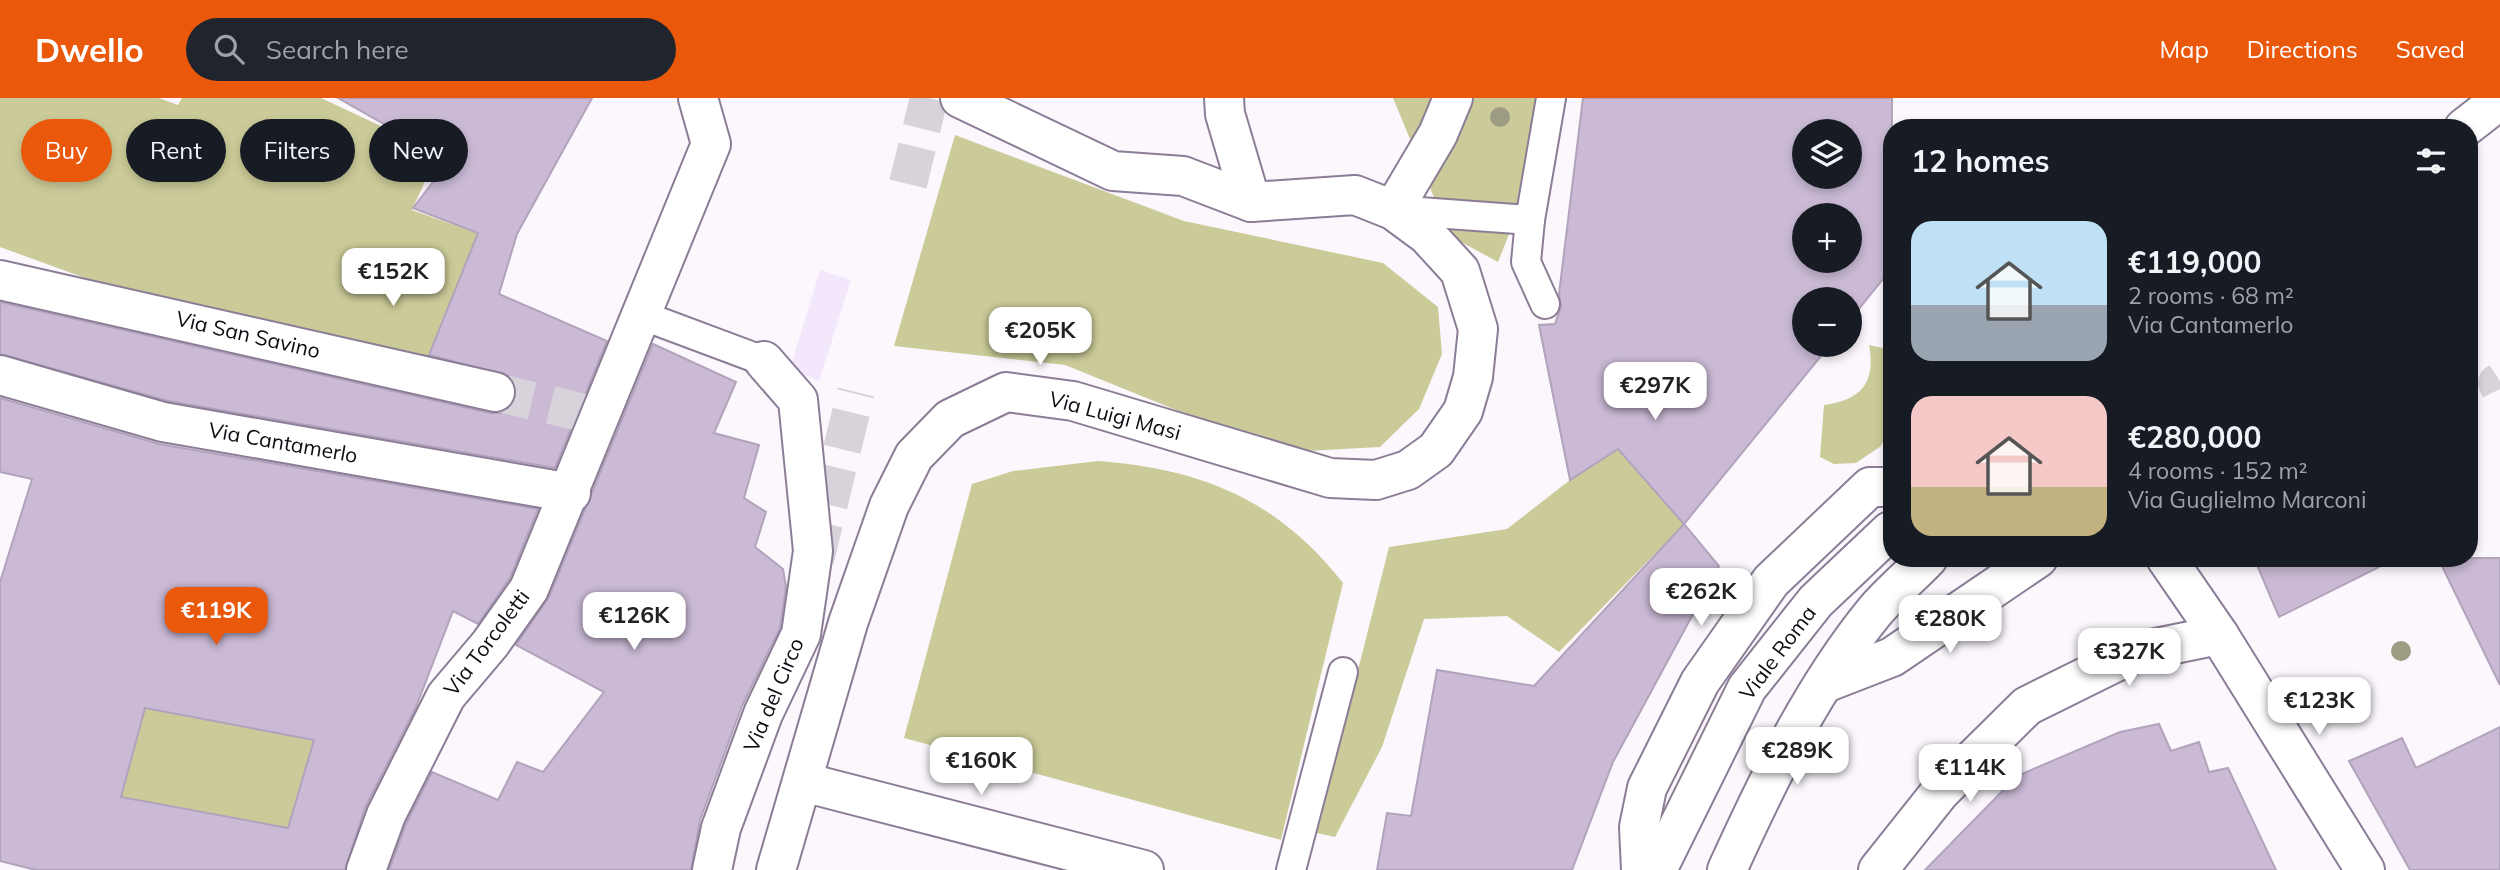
<!DOCTYPE html>
<html lang="en">
<head>
<meta charset="utf-8">
<style>
	body { margin:0; font-family:Mulish,sans-serif; background:#20242c; color:#f1f3f6; height:100vh; display:flex; flex-direction:column; font-size:26px; white-space:nowrap }
	* { box-sizing:border-box; margin:0 }
	p { font-size:23px; color:#9ea1a6 }
	.icon { flex:none; width:38px; height:38px; fill:none; stroke:currentColor; stroke-width:2; stroke-linecap:round; stroke-linejoin:round }
	.map { position:relative; flex:1; overflow:hidden }
	.sheet { position:absolute; left:1883px; top:21px; width:595px; height:448px; display:flex; flex-direction:column; background:#171b24; border-radius:28px; box-shadow:0 4px 10px #0003 }
	.sheet>* { flex:none }
	.top-card { position:absolute; left:21px; top:21px; width:665px; height:63px; display:flex; gap:14px }
	.buttons { position:absolute; left:1792px; top:21px; display:grid; gap:14px }
	.buttons a { display:grid; place-items:center; width:70px; height:70px; border-radius:50%; background:#171b24; box-shadow:0 4px 10px #0003; font-size:35px }
	.price { position:absolute; translate:-50% -60px; padding:0 16px; border-radius:14px; background:#fff; color:#222; font-size:23px; line-height:46px; filter:drop-shadow(0 2px 4px #0008) }
	.price::after { content:''; position:absolute; left:50%; top:42px; width:21px; height:16px; margin-left:-10px; background:inherit; clip-path:polygon(0 0,100% 0,50% 100%) }
	.price.on { background:#ea580c; color:#fff }
	ul { padding:0; list-style:none }
	li { display:flex; align-items:center; gap:21px; height:175px; padding:0 28px }
	li span { display:grid; place-items:center; flex:none; width:196px; height:140px; border-radius:21px; color:#555 }
	li>.icon { margin-inline-start:auto }
	span .icon { width:84px; height:84px; fill:#fffc; stroke-width:1 }
	li b { font-size:30px }
	h2 { display:flex; justify-content:space-between; align-items:center; height:84px; padding:0 28px; font-size:30px }
	.pill { padding:0 24px; border-radius:32px; background:#171b24; box-shadow:0 4px 10px #0003; font-size:24px; line-height:63px }
	.pill.on { background:#ea580c; color:#fff }
	header { display:flex; align-items:center; gap:42px; box-sizing:border-box; height:98px; padding:0 35px; background:#ea580c; color:#fff }
	header strong { font-size:33px }
	nav { display:flex; gap:38px; margin-inline-start:auto; font-size:24px }
	.search { width:490px; height:63px; background:#20242c; display:flex; align-items:center; gap:18px; box-sizing:border-box; padding:0 24px; border-radius:38px; color:#9ea1a6; font-size:26px }
	.map>svg:first-child { display:block }
</style>
</head>
<body>
<header>
<strong>Dwello</strong>
<div class="search"><svg class="icon" aria-label="search" viewBox="0 0 24 24"><circle cx="10" cy="10" r="6"/><path d="M15 15l6 6"/></svg>Search here</div>
<nav><a>Map</a><a>Directions</a><a>Saved</a></nav>
</header>
<div class="map">
<svg width="2500" height="772" viewBox="0 0 2500 772">
	<rect width="100%" height="100%" fill="#fbf7fd"/>
	<polygon fill="#f3e7fb" points="820,172 851,182 819,283 790,271"/>
	<g fill="#cbcb99">
		<polygon points="0,0 159,0 178,7 182,0 321,0 396,35 432,68 412,112 485,138 483,145 455,192 426,263 129,196 0,149"/>
		<polygon points="1393,0 1563,0 1498,164 1450,138"/>
		<polygon points="955,37 1184,123 1383,165 1438,209 1442,256 1419,311 1380,349 1307,353 1196,320 1065,267 894,248"/>
		<path d="M 1869,247 L 1892,252 L 1892,322 L 1881,348 L 1856,365 L 1834,366 L 1820,359 L 1824,307 C 1862,302 1876,284 1869,247 Z"/>
		<polygon points="1618,351 1684,426 1559,554 1507,518 1424,521 1382,649 1335,739 1317,735 1389,449 1507,431 1570,382"/>
		<path d="M 1098,363 C 1202,371 1278,402 1343,485 L 1281,742 L 904,640 L 972,386 L 1013,373 Z"/>
		<polygon points="145,610 314,642 288,730 121,699"/>
	</g>
	<g fill="#cabad5" stroke="#b2a3bd" stroke-width="2" fill-rule="evenodd">
		<polygon points="338,0 592,0 517,136 499,196 607,243 555,370 168,303 0,256 0,204 490,315 501,315 511,309 516,299 516,288 509,278 429,257 478,135 413,110 449,63"/>
		<path d="M 1583,0 L 1892,0 L 1892,170 L 1850,222 L 1850,201 L 1804,201 L 1804,247 L 1830,247 L 1684,426 L 1719,468 L 1613,664 L 1572,772 L 1377,772 L 1387,715 L 1411,718 L 1437,572 L 1534,588 L 1684,426 L 1618,351 L 1570,382 L 1539,227 L 1555,226 L 1561,208 L 1559,196 ZM 1804,33 L 1850,33 L 1850,79 L 1804,79 ZM 1804,117 L 1850,117 L 1850,163 L 1804,163 Z"/>
		<polygon points="653,246 736,284 714,335 759,347 744,400 766,414 755,449 783,471 786,489 780,530 742,608 700,722 691,772 389,772 406,726 432,674 498,702 517,664 543,674 604,594 516,547 549,499"/>
		<path d="M 0,300 L 159,346 L 538,411 L 510,480 L 478,526 L 453,513 L 416,609 L 365,710 L 345,772 L 36,772 L 0,763 L 0,484 L 32,381 L 0,374 ZM 145,610 L 314,642 L 288,730 L 121,699 Z"/>
		<polygon points="2254,460 2397,460 2279,519"/>
		<polygon points="2438,460 2500,460 2500,587"/>
		<polygon points="2159,626 2171,653 2199,644 2209,674 2228,670 2276,772 1925,772 2017,678 2120,634"/>
		<polygon points="2500,629 2500,772 2410,772 2349,663 2402,640 2416,670"/>
	</g>
	<g fill="none" stroke-linecap="round" stroke-linejoin="round">
		<g stroke="#d8d3da" stroke-width="38" stroke-dasharray="38 19" stroke-linecap="butt">
			<polyline points="908,86 929,0"/>
			<polyline points="815,462 856,294"/>
		</g>
		<g stroke="#d8d3da" stroke-width="38" stroke-dasharray="38 19" stroke-linecap="butt">
			<polyline points="2500,283 2497,285 2500,291"/>
			<polyline points="495,294 589,316"/>
		</g>
		<g stroke="#8b7d96" stroke-width="32">
			<g id="service">
				<polyline points="1393,112 1530,122 1551,0"/>
				<polyline points="1530,122 1526,164 1545,206"/>
				<polyline points="641,217 764,263"/>
				<polyline points="1291,772 1343,574"/>
			</g>
		</g>
		<g stroke="#8b7d96" stroke-width="42">
			<polyline id="pedestrian" points="712,772 721,730 763,616 801,536 813,453 798,302 764,263"/>
		</g>
		<g stroke="#8b7d96" stroke-width="42">
			<g id="minor">
				<polyline points="1224,0 1225,16 1251,104"/>
				<polyline points="1393,112 1438,36 1453,0"/>
				<polyline points="0,182 495,294"/>
				<polyline points="0,277 163,324 571,395"/>
				<polyline points="803,684 1144,772"/>
				<polyline points="366,772 386,717 446,598 490,546 529,491 711,46 698,0"/>
			</g>
		</g>
		<g stroke="#8b7d96" stroke-width="42">
			<g id="tertiary">
				<polyline points="2464,30 2500,2"/>
				<polyline points="2166,460 2219,537 2365,772"/>
				<polyline points="1825,585 1892,559 2038,460"/>
				<polyline points="776,772 848,525 889,408 914,358 950,321 1006,294 1073,303 1330,380 1376,382 1408,372 1436,352 1463,313 1473,279 1478,231 1460,173 1427,137 1393,112 1355,97 1251,104 1183,78 1113,73 960,0"/>
				<polyline points="1641,772 1639,729 1647,690 1700,584 1771,483 1870,389 1892,389"/>
				<polyline points="1657,772 1747,590 1816,503 1890,433"/>
				<path d="M 1727,772 C 1768,682 1812,590 1875,513 C 1891,494 1911,478 1928,460"/>
				<polyline points="1878,772 1940,694 2027,608 2136,554 2219,537"/>
			</g>
		</g>
		<use href="#service" stroke="#fff" stroke-width="28"/>
		<use href="#pedestrian" stroke="#fff" stroke-width="38"/>
		<use href="#minor" stroke="#fff" stroke-width="38"/>
		<use href="#tertiary" stroke="#fff" stroke-width="38"/>
	</g>
	<g fill="#9e9b83">
		<circle cx="1500" cy="19" r="10"/>
		<circle cx="2401" cy="553" r="10"/>
	</g>
	<g text-anchor="middle" stroke-width="7" stroke-linejoin="round" paint-order="stroke">
		<g font-size="21" fill="#100a13" stroke="#fff">
			<text transform="translate(248 237) rotate(13)" y="7">Via San Savino</text>
			<text transform="translate(1115 318) rotate(15)" y="7">Via Luigi Masi</text>
			<text transform="translate(283 345) rotate(10)" y="7">Via Cantamerlo</text>
			<text transform="translate(487 545) rotate(-53)" y="7">Via Torcoletti</text>
			<text transform="translate(1778 555) rotate(-53)" y="7">Viale Roma</text>
			<text transform="translate(774 597) rotate(-67)" y="7">Via del Circo</text>
		</g>
	</g>
</svg>
<div class="buttons">
<a><svg class="icon" aria-label="layers" viewBox="0 0 24 24"><path d="M12 4l9 5-9 5-9-5zM3 14l9 5 9-5"/></svg></a>
<a>+</a>
<a>−</a>
</div>
<b class="price" style="left:393px;top:210px">€152K</b>
<b class="price" style="left:1040px;top:269px">€205K</b>
<b class="price" style="left:1655px;top:324px">€297K</b>
<b class="price" style="left:1701px;top:530px">€262K</b>
<b class="price on" style="left:216px;top:549px">€119K</b>
<b class="price" style="left:634px;top:554px">€126K</b>
<b class="price" style="left:1950px;top:557px">€280K</b>
<b class="price" style="left:2129px;top:590px">€327K</b>
<b class="price" style="left:2319px;top:639px">€123K</b>
<b class="price" style="left:1797px;top:689px">€289K</b>
<b class="price" style="left:981px;top:699px">€160K</b>
<b class="price" style="left:1970px;top:706px">€114K</b>
<div class="top-card">
<a class="pill on">Buy</a>
<a class="pill">Rent</a>
<a class="pill">Filters</a>
<a class="pill">New</a>
</div>
<section class="sheet">
<h2>12 homes<svg class="icon" aria-label="filters" viewBox="0 0 24 24"><path d="M4 7h16M4 17h16"/><circle cx="9" cy="7" r="2"/><circle cx="15" cy="17" r="2"/></svg></h2>
<ul>
<li><span style="background:linear-gradient(#bfe0f5 60%,#9aa5b1 0)"><svg class="icon" aria-label="home" viewBox="0 0 24 24"><path d="M3 11l9-7 9 7M6 9v11h12V9"/></svg></span><div><b>€119,000</b><p>2 rooms · 68 m²</p><p>Via Cantamerlo</p></div></li>
<li><span style="background:linear-gradient(#f6c9c9 65%,#c2b280 0)"><svg class="icon" aria-label="home" viewBox="0 0 24 24"><path d="M3 11l9-7 9 7M6 9v11h12V9"/></svg></span><div><b>€280,000</b><p>4 rooms · 152 m²</p><p>Via Guglielmo Marconi</p></div></li>
</ul>
</section>
</div>
</body>
</html>
